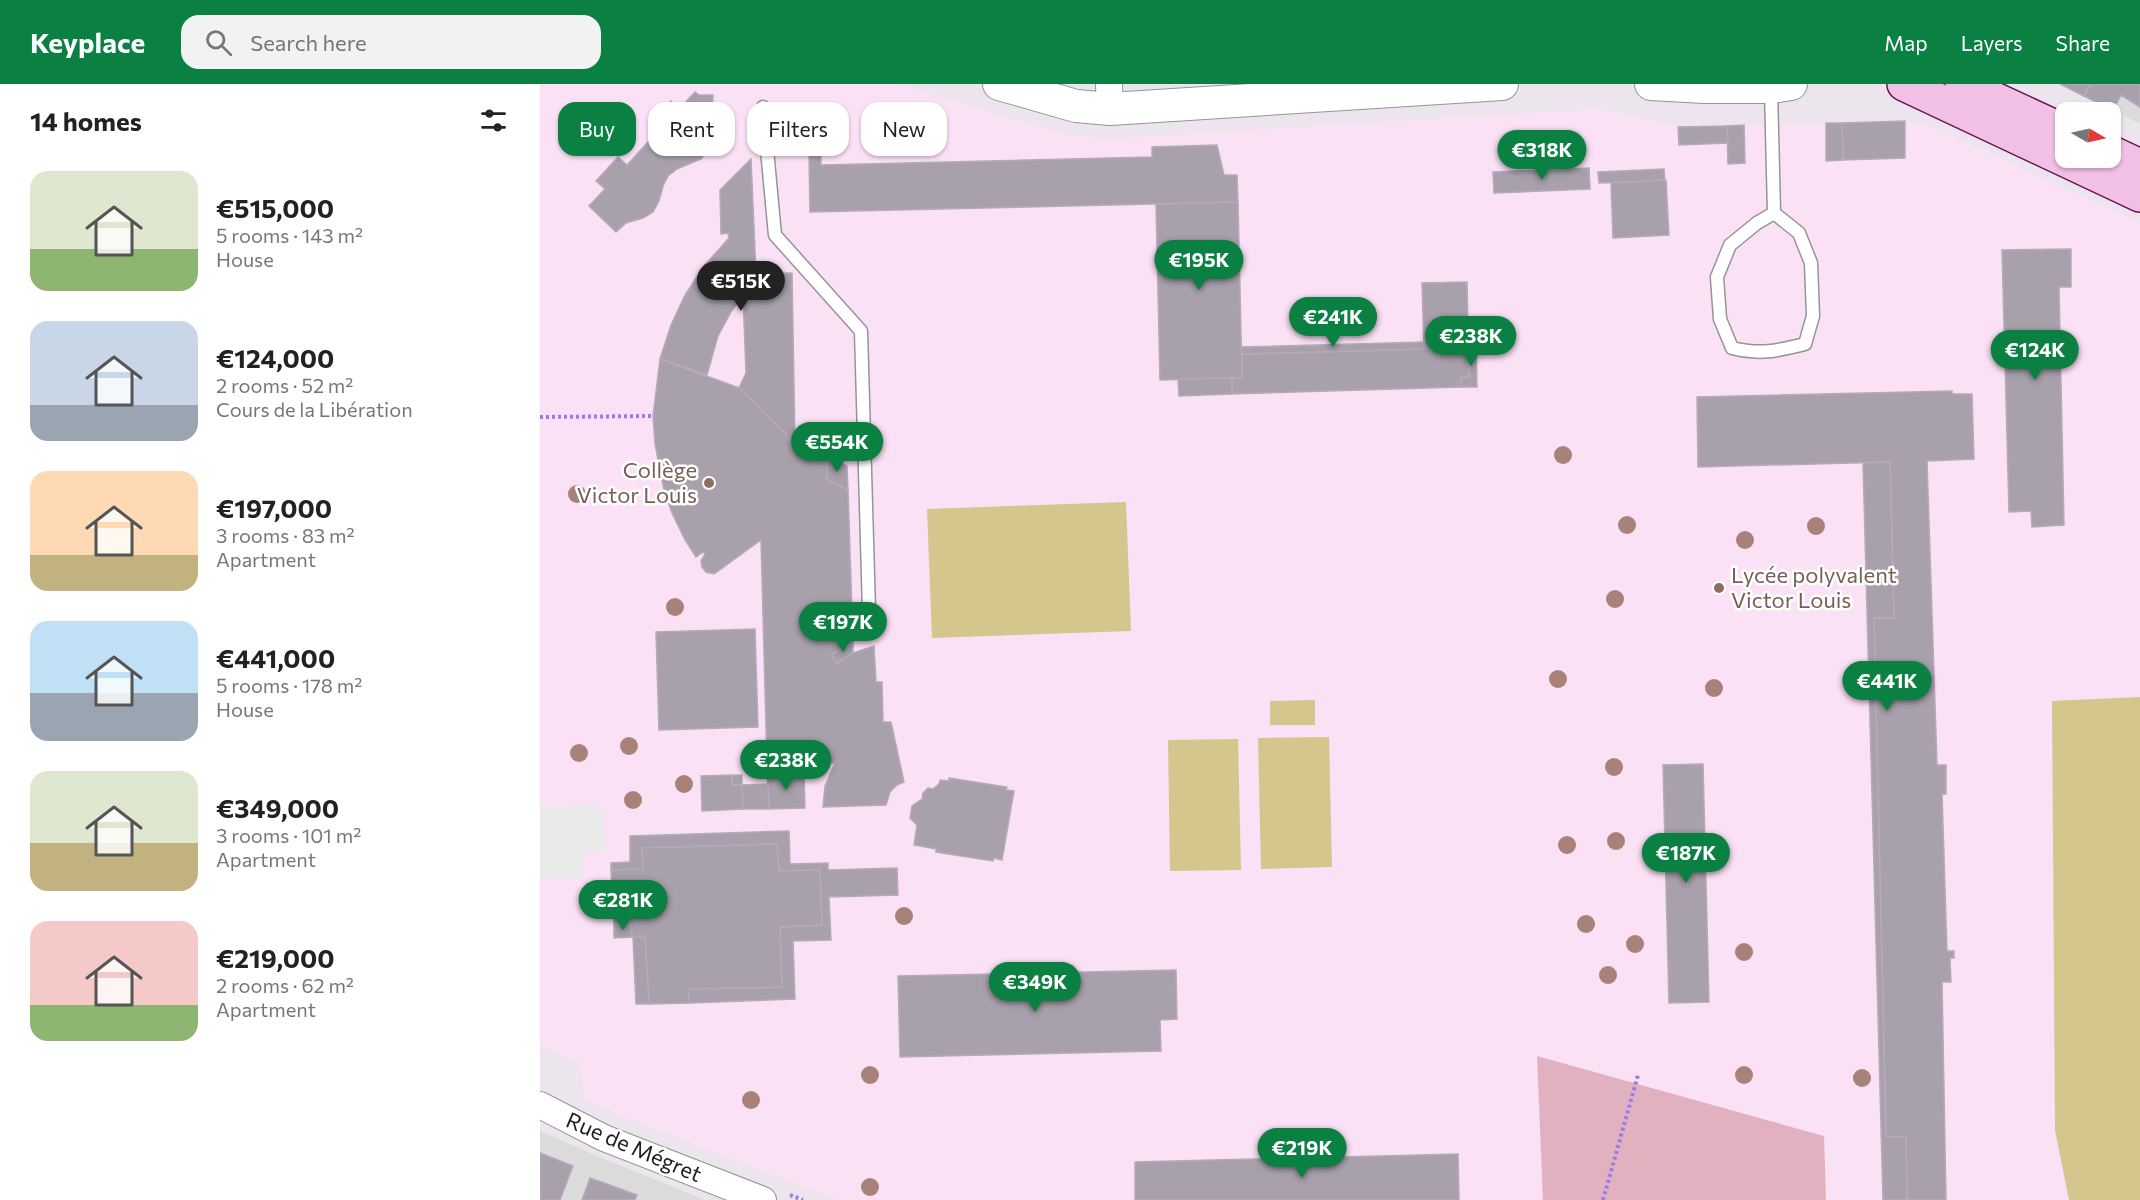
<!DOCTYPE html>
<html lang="en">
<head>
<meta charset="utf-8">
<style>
	body { margin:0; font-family:Commissioner,sans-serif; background:#f2f2f2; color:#222; height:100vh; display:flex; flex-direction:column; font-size:22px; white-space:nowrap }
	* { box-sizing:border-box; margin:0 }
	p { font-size:20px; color:#767676 }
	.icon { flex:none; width:33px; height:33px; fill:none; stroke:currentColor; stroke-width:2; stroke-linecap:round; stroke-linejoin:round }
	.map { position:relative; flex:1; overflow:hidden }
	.drawer { display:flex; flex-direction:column; background:#fff; width:540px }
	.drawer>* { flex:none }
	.banner { position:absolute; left:18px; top:18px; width:570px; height:54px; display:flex; gap:12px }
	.needle { width:39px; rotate:99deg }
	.controls { position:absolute; left:1515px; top:18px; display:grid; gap:12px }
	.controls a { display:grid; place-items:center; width:66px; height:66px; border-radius:12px; background:#fff; box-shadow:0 2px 4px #0004; font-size:30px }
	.price { position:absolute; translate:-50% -51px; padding:0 14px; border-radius:21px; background:#0b8043; color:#fff; font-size:20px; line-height:39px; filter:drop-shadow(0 2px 3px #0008) }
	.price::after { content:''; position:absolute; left:50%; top:36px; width:18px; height:14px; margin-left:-9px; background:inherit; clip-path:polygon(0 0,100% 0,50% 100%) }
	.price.active { background:#222; color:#fff }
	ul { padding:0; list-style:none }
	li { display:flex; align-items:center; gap:18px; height:150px; padding:0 30px }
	li span { display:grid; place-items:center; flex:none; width:168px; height:120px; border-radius:18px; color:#555 }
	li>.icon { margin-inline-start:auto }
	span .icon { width:72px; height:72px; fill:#fffc; stroke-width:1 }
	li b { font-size:26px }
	h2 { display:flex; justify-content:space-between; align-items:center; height:72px; padding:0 30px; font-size:26px }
	.chip { padding:0 21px; border-radius:18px; background:#fff; box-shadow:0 2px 4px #0004; font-size:21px; line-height:54px }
	.chip.active { background:#0b8043; color:#fff }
	header { display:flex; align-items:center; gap:36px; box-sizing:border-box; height:84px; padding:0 30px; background:#0b8043; color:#fff }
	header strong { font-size:28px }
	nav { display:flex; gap:33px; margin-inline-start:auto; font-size:21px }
	.search { width:420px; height:54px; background:#f2f2f2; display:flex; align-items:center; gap:15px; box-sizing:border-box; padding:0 21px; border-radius:18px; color:#767676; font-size:22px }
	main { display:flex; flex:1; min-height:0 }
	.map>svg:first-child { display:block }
</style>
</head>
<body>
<header>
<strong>Keyplace</strong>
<div class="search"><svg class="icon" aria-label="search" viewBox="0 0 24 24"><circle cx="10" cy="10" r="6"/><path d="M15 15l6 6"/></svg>Search here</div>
<nav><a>Map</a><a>Layers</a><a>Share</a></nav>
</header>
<main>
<section class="drawer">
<h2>14 homes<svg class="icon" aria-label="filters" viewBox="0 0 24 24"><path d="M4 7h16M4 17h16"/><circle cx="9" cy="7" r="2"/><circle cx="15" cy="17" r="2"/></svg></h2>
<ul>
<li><span style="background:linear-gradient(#dfe7d0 65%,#8fb573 0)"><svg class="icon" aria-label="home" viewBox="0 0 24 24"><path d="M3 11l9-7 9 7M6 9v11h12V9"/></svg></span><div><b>€515,000</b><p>5 rooms · 143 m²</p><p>House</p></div></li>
<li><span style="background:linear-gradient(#c9d6e8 70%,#9aa5b1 0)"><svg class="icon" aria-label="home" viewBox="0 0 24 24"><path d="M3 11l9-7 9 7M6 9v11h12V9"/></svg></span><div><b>€124,000</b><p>2 rooms · 52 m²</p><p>Cours de la Libération</p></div></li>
<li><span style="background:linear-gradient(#ffd9b3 70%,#c2b280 0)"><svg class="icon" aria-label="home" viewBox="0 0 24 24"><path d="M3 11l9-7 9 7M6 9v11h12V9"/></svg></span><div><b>€197,000</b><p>3 rooms · 83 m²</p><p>Apartment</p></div></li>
<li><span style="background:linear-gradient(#bfe0f5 60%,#9aa5b1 0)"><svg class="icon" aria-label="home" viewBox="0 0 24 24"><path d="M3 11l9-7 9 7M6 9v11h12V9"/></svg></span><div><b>€441,000</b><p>5 rooms · 178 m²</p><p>House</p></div></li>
<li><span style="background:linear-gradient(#dfe7d0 60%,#c2b280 0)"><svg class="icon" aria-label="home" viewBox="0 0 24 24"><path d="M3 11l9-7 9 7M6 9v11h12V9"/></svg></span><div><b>€349,000</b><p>3 rooms · 101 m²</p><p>Apartment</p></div></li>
<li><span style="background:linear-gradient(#f6c9c9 70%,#8fb573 0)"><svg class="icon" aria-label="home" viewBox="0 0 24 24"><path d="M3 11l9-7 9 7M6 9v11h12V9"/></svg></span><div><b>€219,000</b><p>2 rooms · 62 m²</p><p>Apartment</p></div></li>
</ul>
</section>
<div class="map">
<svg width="1600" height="1116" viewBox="0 0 1600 1116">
	<rect width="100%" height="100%" fill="#ede5ee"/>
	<g fill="#dbdbdc">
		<polygon points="1522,0 1600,0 1600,40"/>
		<polygon points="0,1047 50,1069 165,1116 0,1116"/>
	</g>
	<polygon fill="#fbe1f6" points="0,0 359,0 520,50 569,55 1059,25 1138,43 1365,37 1391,42 1600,139 1600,1116 299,1116 90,1035 45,1015 41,980 0,961"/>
	<polygon fill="#e2b1c0" points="997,972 1284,1052 1286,1116 1003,1116"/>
	<g fill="#d4c68c">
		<polygon points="586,418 591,547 392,554 387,425"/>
		<polygon points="1600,613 1600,1116 1529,1116 1515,1046 1512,617"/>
		<polygon points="775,616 775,641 730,641 730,617"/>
		<polygon points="789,653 792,783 721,785 718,654"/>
		<polygon points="698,655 701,786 630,787 628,656"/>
	</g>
	<polygon fill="#eaeaea" points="63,721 65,766 42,767 43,794 0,795 0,723"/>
	<g fill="#a8a1ac" stroke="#b6a9be" stroke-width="1.5">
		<polygon points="1520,0 1551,0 1544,12"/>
		<polygon points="1551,0 1600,0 1600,23 1581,11 1573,27 1544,12"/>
		<polygon points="155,8 159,11 173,11 171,62 161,75 137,85 128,92 123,102 119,117 113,128 103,134 86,139 76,148 49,122 65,105 56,97 78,73 87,81 117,48 109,40 131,17 139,25"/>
		<polygon points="1365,37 1365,74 1303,76 1302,39"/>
		<polygon points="1286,39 1302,39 1303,76 1286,77"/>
		<polygon points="1204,41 1205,79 1188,80 1187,42"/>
		<polygon points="1187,42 1188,59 1139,61 1138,43"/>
		<polygon points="677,61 684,91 697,91 698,118 270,128 269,70 281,70 281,81 612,73 612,63"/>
		<polygon points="211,75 216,190 252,189 255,360 199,304 206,289 203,211 191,228 178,252 167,291 120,275 131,241 145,211 164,182 189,154 188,149 181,150 180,106"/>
		<polygon points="1049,84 1050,105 954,109 953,88"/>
		<polygon points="1124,85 1125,97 1059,99 1058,88"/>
		<polygon points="1126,96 1129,151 1073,154 1071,99"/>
		<polygon points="698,118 702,294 620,296 616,120"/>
		<polygon points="1531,165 1531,203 1519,203 1524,441 1492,443 1491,427 1469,428 1462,166"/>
		<polygon points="927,198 929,293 921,293 921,303 692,310 692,294 702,294 702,270 884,265 882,199"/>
		<polygon points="928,256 936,256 937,303 921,303 921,293 929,293"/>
		<polygon points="884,258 884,265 702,270 702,263"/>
		<polygon points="120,275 199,304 255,360 287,373 287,396 308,406 313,559 292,570 296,579 313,569 334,562 336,598 342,598 343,638 351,638 364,698 357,701 350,708 346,721 283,723 285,702 295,679 227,681 221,456 174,490 166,488 162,483 161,477 165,470 163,468 156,473 145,456 132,429 124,406 115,360 113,332"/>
		<polygon points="692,294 692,310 639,312 638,295"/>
		<polygon points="1412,307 1412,310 1432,310 1434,375 1387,377 1397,681 1406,681 1406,710 1402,710 1407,867 1414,867 1414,874 1410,874 1411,898 1402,898 1406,1116 1367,1116 1366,1053 1346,1053 1334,534 1354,534 1350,378 1158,383 1157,313"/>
		<polygon points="287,373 307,382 308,406 287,396"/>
		<polygon points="1350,378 1354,534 1334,534 1346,1053 1366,1053 1367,1116 1343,1116 1323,379"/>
		<polygon points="215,545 218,643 119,646 116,548"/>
		<polygon points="313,559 313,569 296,579 292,570"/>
		<polygon points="264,680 264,689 227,690 227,681"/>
		<polygon points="1163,680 1169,918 1129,919 1123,681"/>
		<polygon points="264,689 265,724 229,725 227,690"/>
		<rect x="192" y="691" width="10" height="10"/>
		<polygon points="192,691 192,701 202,701 203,725 162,727 161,692"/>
		<polygon points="409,694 467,703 466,706 474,707 462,776 454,774 453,777 396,768 396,765 374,761 377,741 370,734 372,722 382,715 383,709 388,704 393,705 399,700 400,696 409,697"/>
		<polygon points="228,700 229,725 203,725 202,701"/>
		<polygon points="249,747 250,780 288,779 288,786 357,784 358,811 289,813 291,856 253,857 255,915 149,919 148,905 242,903 240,843 282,841 280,786 239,787 237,760 102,764 103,785 71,786 71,779 90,778 90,752"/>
		<polygon points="237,760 239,787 280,786 282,841 240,843 242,903 148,905 149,919 109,920 105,852 92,853 91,841 74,841 71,786 103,785 102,764"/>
		<polygon points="74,841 91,841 92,853 74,854"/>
		<polygon points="105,852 109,920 96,920 93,853"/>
		<polygon points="636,886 637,935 620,936 621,967 360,973 358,892"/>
		<polygon points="0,1069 33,1082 20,1116 0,1116"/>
		<polygon points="918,1070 919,1116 595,1116 595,1078"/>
		<polygon points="50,1094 97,1111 95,1116 42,1116"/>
	</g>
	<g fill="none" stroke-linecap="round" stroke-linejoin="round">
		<g stroke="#959595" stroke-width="15">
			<g id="service">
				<path d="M 1231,5 L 1234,129 L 1259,149 L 1271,179 L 1273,232 L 1265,260 C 1237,267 1220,271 1192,264 L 1180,235 L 1177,193 L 1190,161 L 1217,139 L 1234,129"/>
				<polyline points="223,23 235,151 321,247 329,527"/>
			</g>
		</g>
		<g stroke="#959595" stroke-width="28">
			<g id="minor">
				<polyline points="569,0 570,25"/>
				<polyline points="0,1021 64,1054 223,1116"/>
			</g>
		</g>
		<g stroke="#959595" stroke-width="34">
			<g id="tertiary">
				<polyline points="459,0 536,22 570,25 962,0"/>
				<polyline points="1111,0 1164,3 1231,3 1251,0"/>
			</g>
		</g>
		<g stroke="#69114f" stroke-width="36">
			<g id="secondary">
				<polyline points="1364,0 1600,111"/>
				<polyline points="1422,0 1526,48"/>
				<polyline points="1570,68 1600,82"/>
			</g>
		</g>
		<g stroke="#9b7aea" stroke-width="4" stroke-dasharray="3 3" stroke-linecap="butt">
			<polyline points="0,333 113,332"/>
			<polyline points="250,1111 263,1116"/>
			<polyline points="1063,1116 1098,991"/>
		</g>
		<use href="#service" stroke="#fff" stroke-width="12"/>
		<use href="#minor" stroke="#fff" stroke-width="26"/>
		<use href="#tertiary" stroke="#fff" stroke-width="32"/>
		<use href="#secondary" stroke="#f2bfe6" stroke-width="33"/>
	</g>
	<g fill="#a88178">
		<circle cx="1023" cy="371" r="9"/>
		<circle cx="37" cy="410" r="9"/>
		<circle cx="1087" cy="441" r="9"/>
		<circle cx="1276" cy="442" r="9"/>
		<circle cx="1205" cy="456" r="9"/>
		<circle cx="1075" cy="515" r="9"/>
		<circle cx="135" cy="523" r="9"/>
		<circle cx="1018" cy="595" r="9"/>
		<circle cx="1174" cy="604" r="9"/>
		<circle cx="89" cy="662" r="9"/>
		<circle cx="39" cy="669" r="9"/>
		<circle cx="1074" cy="683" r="9"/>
		<circle cx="144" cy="700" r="9"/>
		<circle cx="93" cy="716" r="9"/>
		<circle cx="1076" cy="757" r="9"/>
		<circle cx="1027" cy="761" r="9"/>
		<circle cx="364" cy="832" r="9"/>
		<circle cx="1046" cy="840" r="9"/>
		<circle cx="1095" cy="860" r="9"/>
		<circle cx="1204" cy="868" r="9"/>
		<circle cx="1068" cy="891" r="9"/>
		<circle cx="330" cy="991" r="9"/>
		<circle cx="1204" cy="991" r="9"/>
		<circle cx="1322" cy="994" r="9"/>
		<circle cx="211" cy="1016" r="9"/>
		<circle cx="330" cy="1103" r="9"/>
	</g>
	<g fill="#8d6e63" stroke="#fff" stroke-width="2">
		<circle cx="169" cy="399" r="6"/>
		<circle cx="1179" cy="504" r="6"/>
	</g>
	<g text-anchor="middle" stroke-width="5" stroke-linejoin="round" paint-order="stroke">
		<g font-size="22" fill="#785e54" stroke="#fff" text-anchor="end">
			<text x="157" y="394">Collège<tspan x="157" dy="25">Victor Louis</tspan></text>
			<text x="1191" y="499" text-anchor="start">Lycée polyvalent<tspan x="1191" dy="25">Victor Louis</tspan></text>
		</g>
		<g font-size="22" fill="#1e1e1e" stroke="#fff">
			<text transform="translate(94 1063) rotate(23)" y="8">Rue de Mégret</text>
		</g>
	</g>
</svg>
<div class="controls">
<a><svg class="needle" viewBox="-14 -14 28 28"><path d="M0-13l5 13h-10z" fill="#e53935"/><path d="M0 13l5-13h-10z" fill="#767676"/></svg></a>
</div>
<b class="price" style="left:1002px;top:97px">€318K</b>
<b class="price" style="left:659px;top:207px">€195K</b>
<b class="price active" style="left:201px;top:228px">€515K</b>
<b class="price" style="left:793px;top:264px">€241K</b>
<b class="price" style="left:931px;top:283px">€238K</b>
<b class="price" style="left:1495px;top:297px">€124K</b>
<b class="price" style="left:297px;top:389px">€554K</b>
<b class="price" style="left:303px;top:569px">€197K</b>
<b class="price" style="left:1347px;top:628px">€441K</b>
<b class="price" style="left:246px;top:707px">€238K</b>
<b class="price" style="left:1146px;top:800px">€187K</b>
<b class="price" style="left:83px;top:847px">€281K</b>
<b class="price" style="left:495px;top:929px">€349K</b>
<b class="price" style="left:762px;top:1095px">€219K</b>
<div class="banner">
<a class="chip active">Buy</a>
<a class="chip">Rent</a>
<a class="chip">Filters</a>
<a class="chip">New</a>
</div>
</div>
</main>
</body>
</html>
